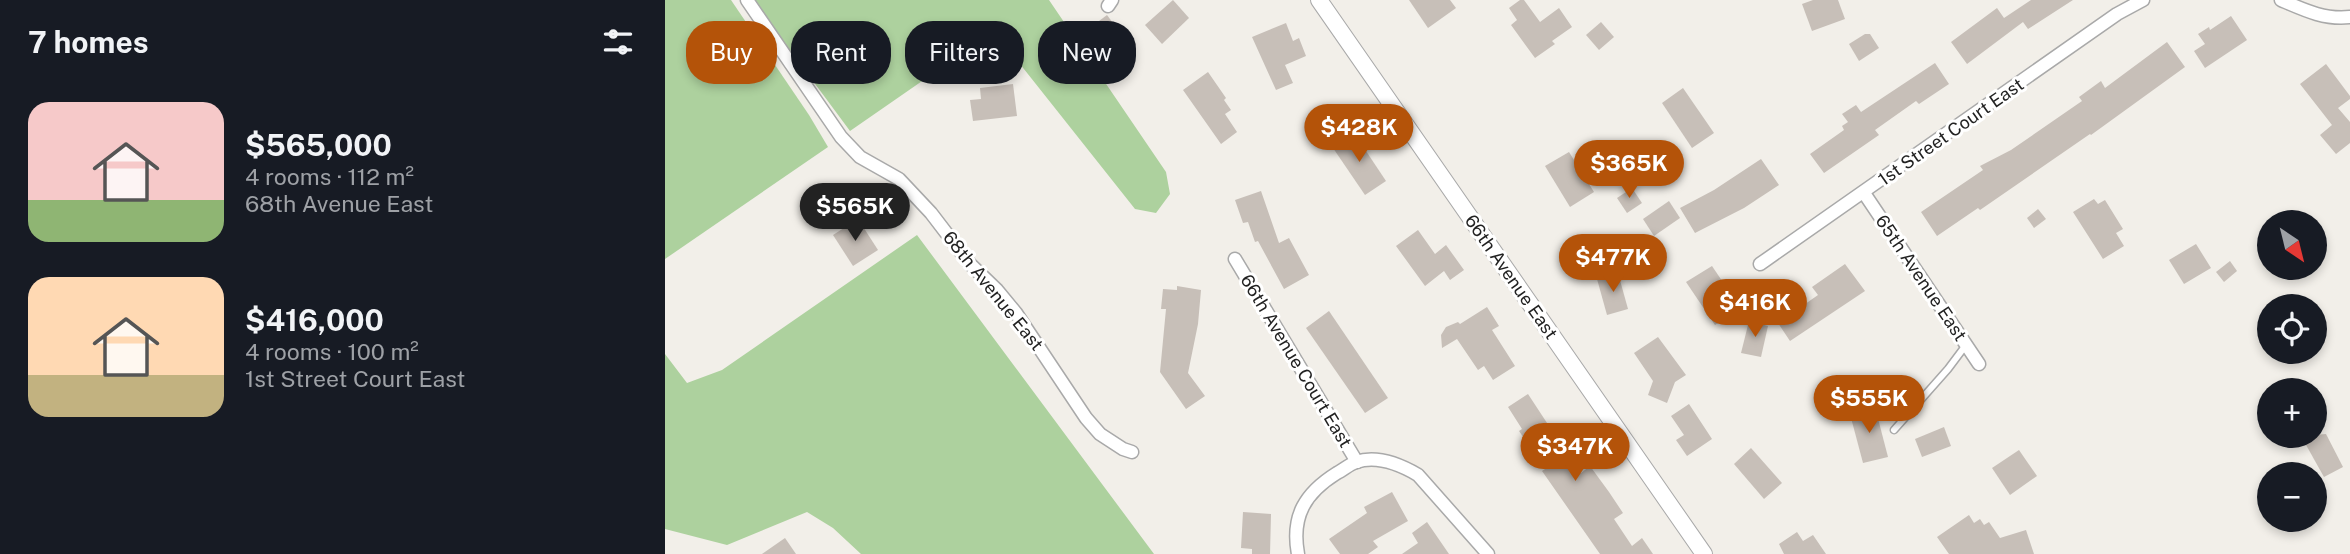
<!DOCTYPE html>
<html lang="en">
<head>
<meta charset="utf-8">
<style>
	body { margin:0; font-family:"Public Sans",sans-serif; background:#20242c; color:#f1f3f6; height:100vh; display:flex; flex-direction:column; font-size:26px; white-space:nowrap }
	* { box-sizing:border-box; margin:0 }
	p { font-size:23px; color:#9ea1a6 }
	.icon { flex:none; width:38px; height:38px; fill:none; stroke:currentColor; stroke-width:2; stroke-linecap:round; stroke-linejoin:round }
	.map { position:relative; flex:1; overflow:hidden }
	.drawer { display:flex; flex-direction:column; background:#171b24; width:665px }
	.drawer>* { flex:none }
	.top-card { position:absolute; left:21px; top:21px; width:665px; height:63px; display:flex; gap:14px }
	.needle { width:46px; rotate:145deg }
	.buttons { position:absolute; left:1592px; top:210px; display:grid; gap:14px }
	.buttons a { display:grid; place-items:center; width:70px; height:70px; border-radius:50%; background:#171b24; box-shadow:0 4px 10px #0003; font-size:35px }
	.price { position:absolute; translate:-50% -60px; padding:0 16px; border-radius:24px; background:#b45309; color:#fff; font-size:23px; line-height:46px; filter:drop-shadow(0 2px 4px #0008) }
	.price::after { content:''; position:absolute; left:50%; top:42px; width:21px; height:16px; margin-left:-10px; background:inherit; clip-path:polygon(0 0,100% 0,50% 100%) }
	.price.current { background:#222; color:#fff }
	ul { padding:0; list-style:none }
	li { display:flex; align-items:center; gap:21px; height:175px; padding:0 28px }
	li span { display:grid; place-items:center; flex:none; width:196px; height:140px; border-radius:21px; color:#555 }
	li>.icon { margin-inline-start:auto }
	span .icon { width:84px; height:84px; fill:#fffc; stroke-width:1 }
	li b { font-size:30px }
	h2 { display:flex; justify-content:space-between; align-items:center; height:84px; padding:0 28px; font-size:30px }
	.tag { padding:0 24px; border-radius:28px; background:#171b24; box-shadow:0 4px 10px #0003; font-size:24px; line-height:63px }
	.tag.current { background:#b45309; color:#fff }
	main { display:flex; flex:1; min-height:0 }
	.map>svg:first-child { display:block }
</style>
</head>
<body>
<main>
<section class="drawer">
<h2>7 homes<svg class="icon" aria-label="filters" viewBox="0 0 24 24"><path d="M4 7h16M4 17h16"/><circle cx="9" cy="7" r="2"/><circle cx="15" cy="17" r="2"/></svg></h2>
<ul>
<li><span style="background:linear-gradient(#f6c9c9 70%,#8fb573 0)"><svg class="icon" aria-label="home" viewBox="0 0 24 24"><path d="M3 11l9-7 9 7M6 9v11h12V9"/></svg></span><div><b>$565,000</b><p>4 rooms · 112 m²</p><p>68th Avenue East</p></div></li>
<li><span style="background:linear-gradient(#ffd9b3 70%,#c2b280 0)"><svg class="icon" aria-label="home" viewBox="0 0 24 24"><path d="M3 11l9-7 9 7M6 9v11h12V9"/></svg></span><div><b>$416,000</b><p>4 rooms · 100 m²</p><p>1st Street Court East</p></div></li>
</ul>
</section>
<div class="map">
<svg width="1685" height="554" viewBox="0 0 1685 554">
	<rect width="100%" height="100%" fill="#f2efe9"/>
	<g fill="#add19e">
		<polygon points="0,0 66,0 144,115 163,147 0,259"/>
		<polygon points="88,0 384,0 501,172 505,194 491,213 470,209 351,59 325,34 185,131"/>
		<polygon points="252,235 489,554 196,554 168,528 142,512 62,545 0,529 0,354 22,383 57,370"/>
	</g>
	<g fill="#c7bfb8">
		<polygon points="508,0 524,18 497,44 480,25"/>
		<polygon points="744,0 785,0 791,8 763,28"/>
		<polygon points="855,0 859,0 875,22 894,8 907,27 887,41 890,44 870,58 846,25 852,20 844,8"/>
		<polygon points="1148,0 1173,0 1180,19 1147,31 1137,4"/>
		<polygon points="1366,0 1408,0 1363,29 1358,22 1302,64 1286,42 1332,8 1339,18"/>
		<polygon points="442,15 462,42 442,57 422,30"/>
		<polygon points="1566,16 1582,40 1540,68 1529,51 1540,44 1533,34 1544,27 1545,30"/>
		<polygon points="936,22 949,37 934,50 921,35"/>
		<polygon points="621,23 628,41 634,38 641,56 620,65 628,83 611,90 587,37"/>
		<polygon points="1200,34 1205,34 1214,48 1194,61 1184,44"/>
		<polygon points="1502,42 1520,67 1426,135 1425,134 1315,210 1313,208 1272,236 1256,212 1318,170 1315,166 1346,150 1417,101 1414,97 1436,81 1440,88"/>
		<polygon points="1270,63 1284,84 1254,104 1251,101 1210,130 1214,135 1159,173 1145,154 1179,130 1177,126 1183,122 1177,114 1191,105 1196,112"/>
		<polygon points="1661,64 1685,96 1685,99 1673,108 1685,122 1685,143 1671,154 1655,135 1667,125 1635,84"/>
		<polygon points="543,72 561,98 559,100 566,110 560,114 572,132 556,144 518,90"/>
		<polygon points="348,84 352,116 308,121 305,100 316,99 315,88"/>
		<polygon points="1018,88 1049,133 1027,148 997,103"/>
		<polygon points="689,133 721,181 700,195 668,148"/>
		<polygon points="904,152 929,192 905,207 880,166"/>
		<polygon points="1096,159 1114,185 1079,208 1030,233 1015,208 1049,190"/>
		<polygon points="967,188 977,203 962,213 952,198"/>
		<polygon points="596,191 614,243 624,238 644,275 619,289 593,241 590,242 583,222 578,223 570,200"/>
		<polygon points="1429,199 1433,204 1440,200 1458,229 1451,233 1459,246 1438,259 1408,212"/>
		<polygon points="1004,201 1015,218 989,236 978,219"/>
		<polygon points="1373,209 1381,219 1369,228 1362,218"/>
		<polygon points="193,219 213,250 188,266 168,235"/>
		<polygon points="753,230 770,254 781,245 799,270 785,280 779,271 760,286 731,246"/>
		<polygon points="1531,244 1546,268 1519,284 1504,260"/>
		<polygon points="1565,261 1572,271 1559,282 1551,272"/>
		<polygon points="1180,264 1200,291 1125,341 1113,323 1153,295 1147,287"/>
		<polygon points="1047,266 1076,309 1050,325 1021,282"/>
		<polygon points="953,273 963,309 942,315 932,279"/>
		<polygon points="512,286 536,290 533,324 523,373 540,396 521,409 495,372 501,309 496,309 498,289 512,290"/>
		<polygon points="822,307 834,326 827,330 850,366 828,380 819,366 813,370 792,339 777,348 776,335 781,327 793,322 795,324"/>
		<polygon points="664,311 723,398 700,413 641,328"/>
		<polygon points="1084,321 1103,326 1096,357 1076,353"/>
		<polygon points="993,337 1021,375 1010,382 1002,403 983,395 988,381 969,353"/>
		<polygon points="863,394 884,426 889,423 903,443 897,447 916,473 925,466 944,492 958,513 949,519 967,546 977,538 988,554 935,554 877,471 880,469 854,431 857,429 843,407"/>
		<polygon points="1024,404 1047,439 1022,456 1011,440 1019,435 1006,416"/>
		<polygon points="1210,407 1223,457 1198,463 1185,414"/>
		<polygon points="1279,427 1286,446 1257,457 1250,439"/>
		<polygon points="1661,434 1678,467 1659,477 1636,436"/>
		<polygon points="1086,448 1117,483 1099,499 1069,464"/>
		<polygon points="1354,450 1372,476 1345,495 1327,468"/>
		<polygon points="727,492 743,521 708,541 713,547 703,554 675,554 664,539 702,513 699,507"/>
		<polygon points="578,512 606,514 605,554 587,554 587,549 576,548"/>
		<polygon points="1304,515 1309,523 1315,519 1319,525 1324,522 1335,538 1361,530 1369,554 1284,554 1272,537"/>
		<polygon points="762,522 784,554 737,554 753,543 747,533"/>
		<polygon points="1132,532 1138,541 1148,535 1161,554 1119,554 1114,544"/>
		<polygon points="120,538 131,554 97,554"/>
	</g>
	<g fill="none" stroke-linecap="round" stroke-linejoin="round">
		<g stroke="#a9a9a9" stroke-width="9">
			<polyline id="service" points="1229,430 1283,369 1301,345"/>
		</g>
		<g stroke="#a9a9a9" stroke-width="15">
			<g id="minor">
				<polyline points="82,0 176,137 195,157 234,179 266,213 305,264 332,290 351,313 421,418 435,434 458,449 467,452"/>
				<path d="M 1616,0 C 1639,10 1660,20 1685,17"/>
				<polyline points="443,6 447,0"/>
				<polyline points="1199,193 1314,364"/>
				<polyline points="570,259 692,462"/>
				<polyline points="1095,264 1452,14 1478,0"/>
				<path d="M 633,554 C 626,516 640,493 672,473 C 678,470 685,464 691,462 C 712,455 736,465 753,475 L 823,554"/>
			</g>
		</g>
		<g stroke="#a9a9a9" stroke-width="18">
			<polyline id="tertiary" points="654,0 1039,554"/>
		</g>
		<use href="#service" stroke="#fff" stroke-width="6"/>
		<use href="#minor" stroke="#fff" stroke-width="12"/>
		<use href="#tertiary" stroke="#fff" stroke-width="16"/>
	</g>
	<g text-anchor="middle" stroke-width="6" stroke-linejoin="round" paint-order="stroke">
		<g font-size="18" fill="#222" stroke="#fff">
			<text transform="translate(1286 132) rotate(-35)" y="6">1st Street Court East</text>
			<text transform="translate(846 277) rotate(55)" y="6">66th Avenue East</text>
			<text transform="translate(1256 278) rotate(56)" y="6">65th Avenue East</text>
			<text transform="translate(328 291) rotate(51)" y="6">68th Avenue East</text>
			<text transform="translate(631 361) rotate(59)" y="6">66th Avenue Court East</text>
		</g>
	</g>
</svg>
<div class="buttons">
<a><svg class="needle" viewBox="-14 -14 28 28"><path d="M0-13l5 13h-10z" fill="#e53935"/><path d="M0 13l5-13h-10z" fill="#9ea1a6"/></svg></a>
<a><svg class="icon" aria-label="locate" viewBox="0 0 24 24"><circle cx="12" cy="12" r="6"/><path d="M12 2v4M12 18v4M2 12h4M18 12h4"/></svg></a>
<a>+</a>
<a>−</a>
</div>
<b class="price" style="left:694px;top:164px">$428K</b>
<b class="price" style="left:964px;top:200px">$365K</b>
<b class="price current" style="left:190px;top:243px">$565K</b>
<b class="price" style="left:948px;top:294px">$477K</b>
<b class="price" style="left:1090px;top:339px">$416K</b>
<b class="price" style="left:1204px;top:435px">$555K</b>
<b class="price" style="left:910px;top:483px">$347K</b>
<div class="top-card">
<a class="tag current">Buy</a>
<a class="tag">Rent</a>
<a class="tag">Filters</a>
<a class="tag">New</a>
</div>
</div>
</main>
</body>
</html>
